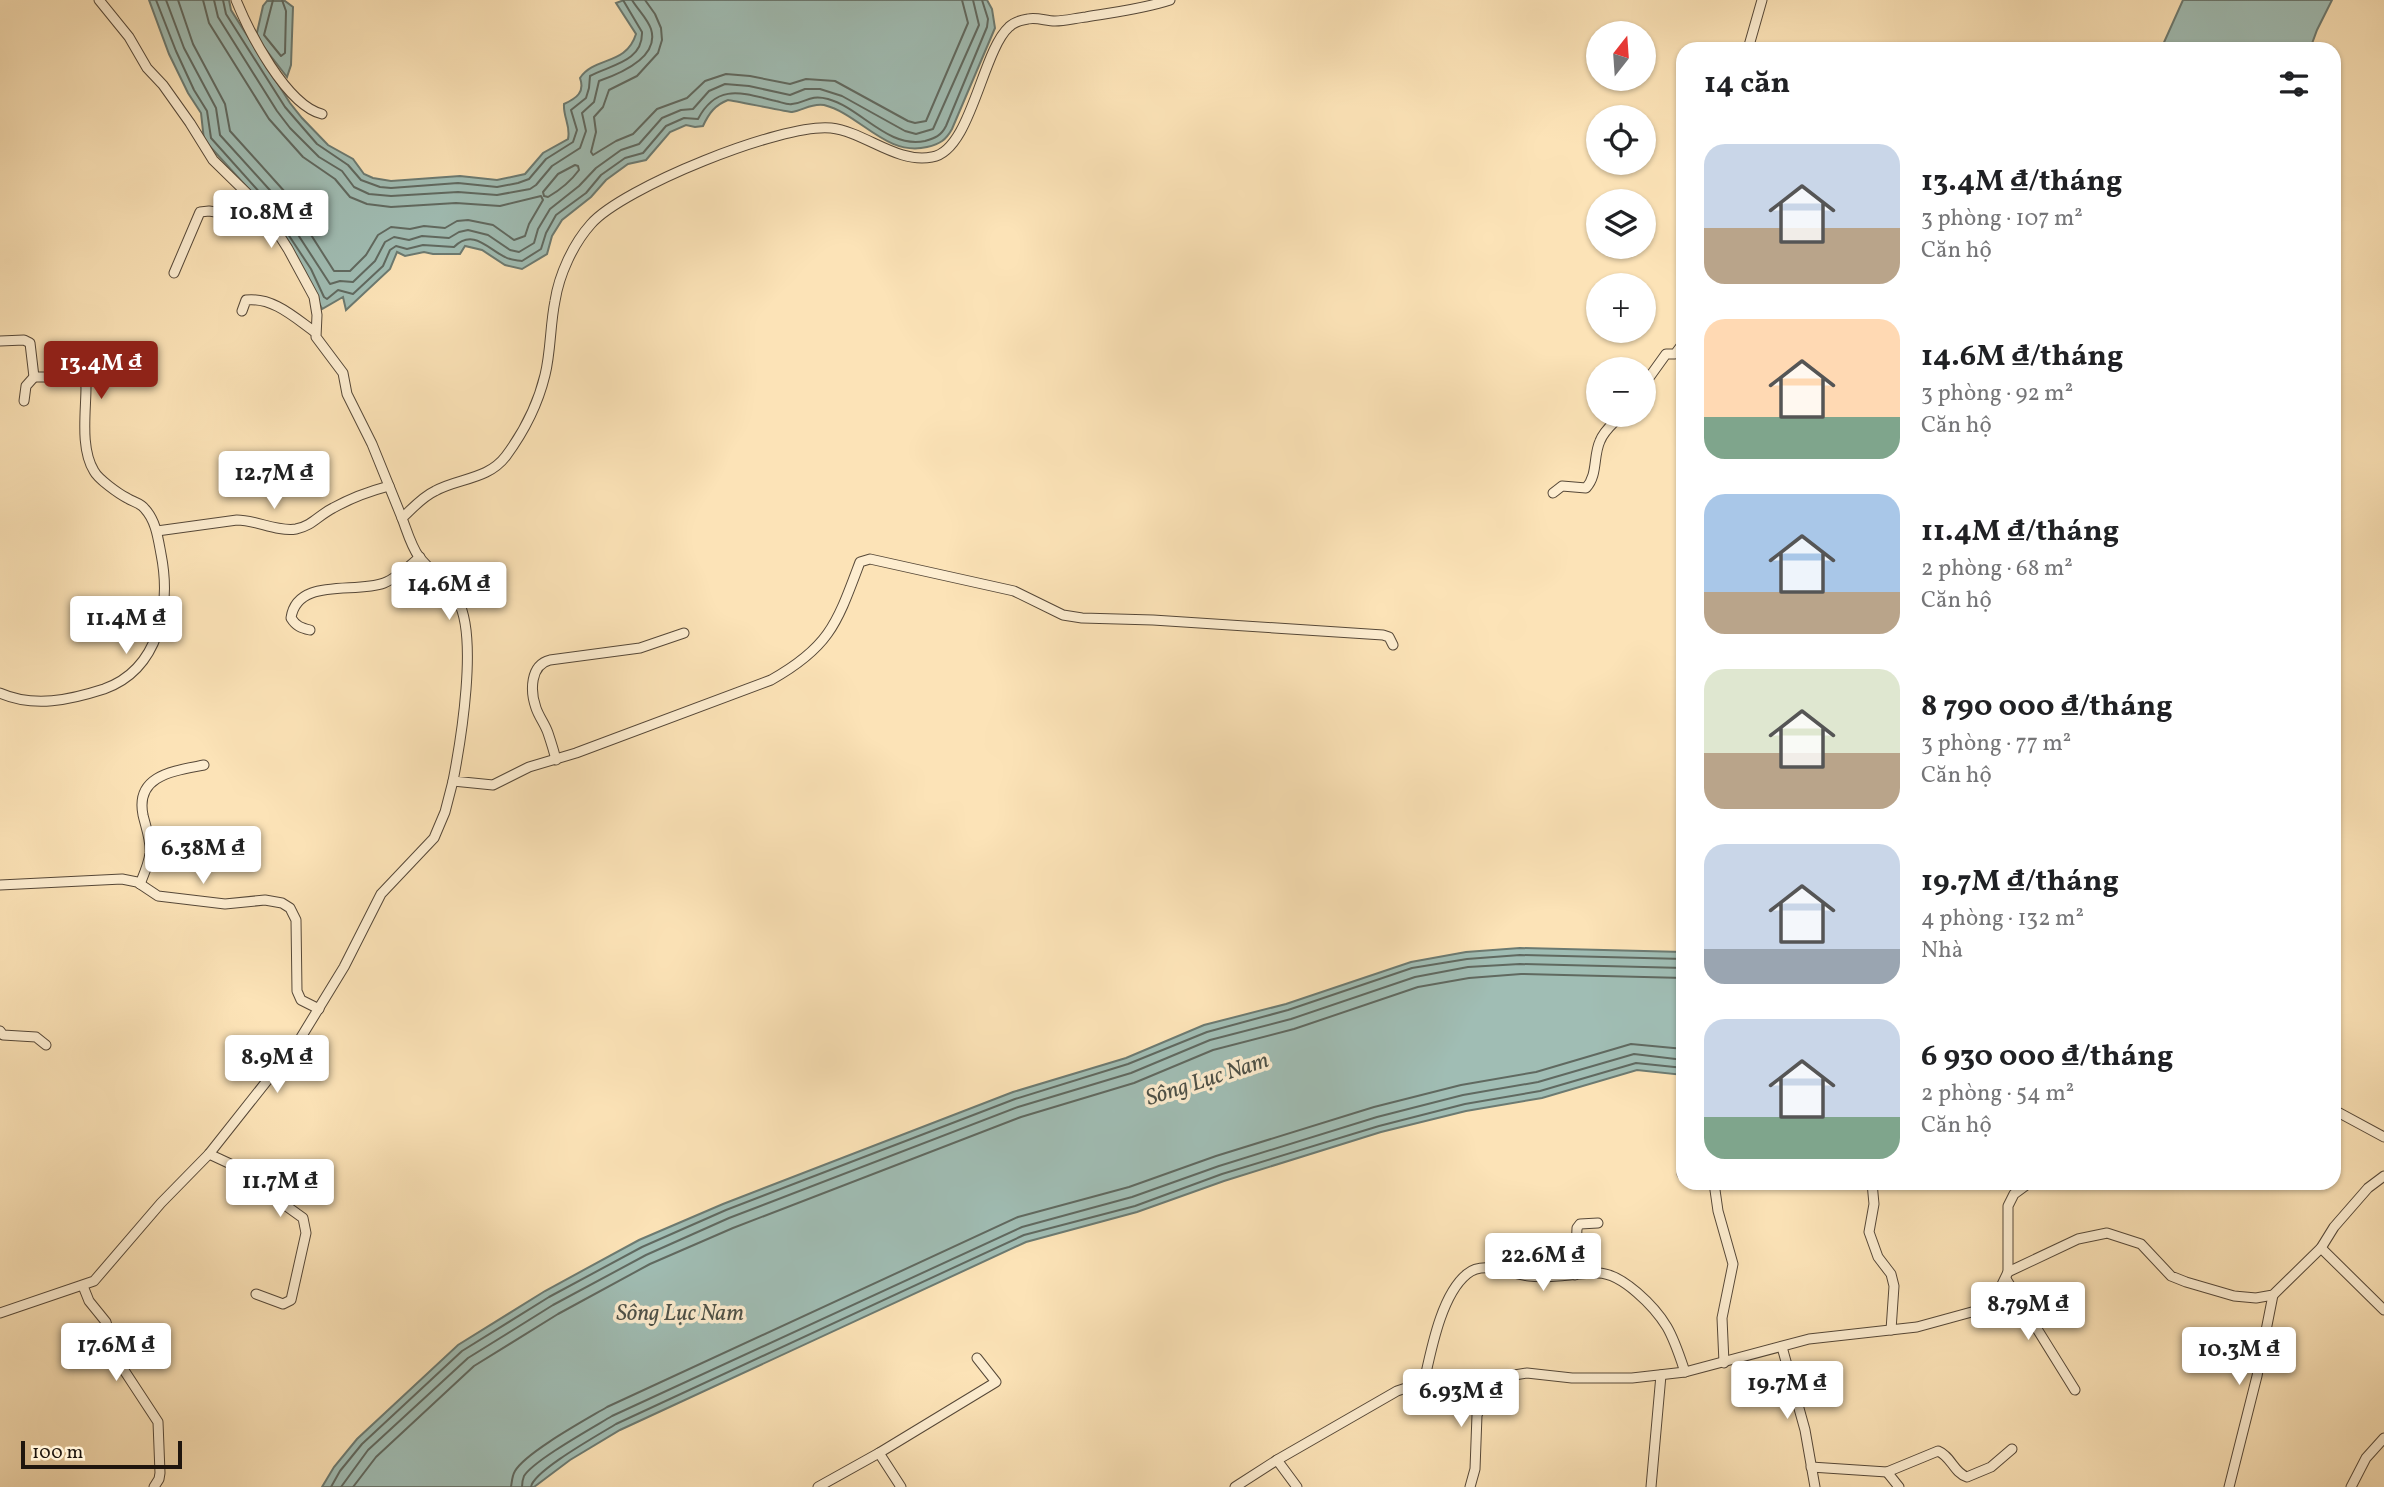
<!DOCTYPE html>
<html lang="vi">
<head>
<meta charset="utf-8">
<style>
	body { margin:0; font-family:Vollkorn,serif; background:#f6f6f6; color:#202124; height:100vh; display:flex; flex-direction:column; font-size:26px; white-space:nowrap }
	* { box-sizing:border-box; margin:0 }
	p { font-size:23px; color:#757577 }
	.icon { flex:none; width:38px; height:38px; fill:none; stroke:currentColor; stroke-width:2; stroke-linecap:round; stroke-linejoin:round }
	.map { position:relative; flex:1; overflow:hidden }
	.details { position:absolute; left:1676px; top:42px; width:665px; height:1148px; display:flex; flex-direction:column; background:#fff; border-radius:21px; box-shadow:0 2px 5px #0004 }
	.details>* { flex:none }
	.needle { width:46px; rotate:17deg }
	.tools { position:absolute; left:1586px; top:21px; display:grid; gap:14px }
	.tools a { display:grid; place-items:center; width:70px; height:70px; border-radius:50%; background:#fff; box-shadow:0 2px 5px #0004; font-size:35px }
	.scale { position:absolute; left:21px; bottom:18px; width:161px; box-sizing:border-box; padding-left:7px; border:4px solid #1f150d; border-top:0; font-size:19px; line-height:24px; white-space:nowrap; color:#1f150d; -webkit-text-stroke:5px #fdedd0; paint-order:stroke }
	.price { position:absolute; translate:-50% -60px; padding:0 16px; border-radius:7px; background:#fff; color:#222; font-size:23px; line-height:46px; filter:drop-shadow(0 2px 4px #0008) }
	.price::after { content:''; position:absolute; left:50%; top:42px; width:21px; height:16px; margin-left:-10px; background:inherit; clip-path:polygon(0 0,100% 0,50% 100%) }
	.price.active { background:#8f2418; color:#fff }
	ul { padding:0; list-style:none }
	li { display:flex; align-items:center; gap:21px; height:175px; padding:0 28px }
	li span { display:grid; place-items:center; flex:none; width:196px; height:140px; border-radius:21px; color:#555 }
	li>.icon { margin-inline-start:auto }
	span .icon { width:84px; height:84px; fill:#fffc; stroke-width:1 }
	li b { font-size:30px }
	h2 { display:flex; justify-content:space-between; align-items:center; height:84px; padding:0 28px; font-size:30px }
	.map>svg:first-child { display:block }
</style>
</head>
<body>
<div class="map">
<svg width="2384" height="1487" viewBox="0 0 2384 1487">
	<rect width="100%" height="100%" fill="#fce3b7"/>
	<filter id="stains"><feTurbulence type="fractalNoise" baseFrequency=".00286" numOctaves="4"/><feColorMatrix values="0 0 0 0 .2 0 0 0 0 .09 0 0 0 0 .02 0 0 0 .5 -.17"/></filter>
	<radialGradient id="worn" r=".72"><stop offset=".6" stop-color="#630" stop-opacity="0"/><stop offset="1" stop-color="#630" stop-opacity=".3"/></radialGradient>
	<g fill="#a0bdb4" stroke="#6c7a71" stroke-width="2">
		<path d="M 149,0 L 229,0 L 231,10 L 290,103 L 302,118 L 328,145 L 353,159 L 364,174 L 373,178 L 391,181 L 460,176 L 497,180 L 516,176 L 525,174 L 543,153 L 568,139 C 571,126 563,117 564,104 C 577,98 585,92 580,78 C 595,56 626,66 636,34 L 616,3 L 624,0 L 987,0 L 992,9 L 995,28 L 952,129 C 946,140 940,144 927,147 C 886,157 860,114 824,105 C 811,103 804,110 792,112 C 789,112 735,101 728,100 C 715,105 709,113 703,126 L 695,127 L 686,125 L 670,132 L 646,160 L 628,164 L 606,180 L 591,197 L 562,220 L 552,236 L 547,254 L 522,269 L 505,265 L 482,250 L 465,246 L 460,254 L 433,254 L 424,252 L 405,256 L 397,252 L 390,269 L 346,310 L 343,297 L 322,309 L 305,273 L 256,197 L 204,140 L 201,113 L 188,93 L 169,54 Z"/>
		<polygon points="2183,0 2332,0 2317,30 2310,49 2161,49"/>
		<polygon points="267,1 285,1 293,7 291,65 287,77 256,37 263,6"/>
		<polygon points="1520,948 1683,952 1683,1075 1637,1070 1542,1098 1466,1111 1381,1132 1224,1181 1137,1212 1026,1242 620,1430 570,1460 534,1487 322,1487 334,1467 357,1439 458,1345 545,1291 639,1240 723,1204 1013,1092 1126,1058 1204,1025 1286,1004 1411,962 1466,952"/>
	</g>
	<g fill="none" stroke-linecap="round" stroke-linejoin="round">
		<g stroke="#606960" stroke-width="2">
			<path d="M 156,0 L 176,51 L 194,90 L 207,111 L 211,138 L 270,204 L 274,213 L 311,269 L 324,297 L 327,299 L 338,290 L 353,294 L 383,266 L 390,250 L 396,246 L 407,249 L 423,245 L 454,247 C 473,228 488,249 505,257 C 510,260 516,260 522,261 L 541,249 L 546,233 L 556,215 L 586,193 L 601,175 L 625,158 L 643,153 L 666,126 L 684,118 L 698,119 C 717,83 742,93 776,101 C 781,102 787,105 792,104 C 806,103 809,94 828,99 C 861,108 888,149 925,141 C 935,138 941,136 946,126 L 987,27 L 988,19 L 982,0"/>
			<polyline points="166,0 184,48 216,108 220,135 277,198 282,210 330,284 340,281 353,282 375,261 385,242 394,237 409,240 422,236 449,238 459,232 468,230 488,235 510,250 519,252 534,243 538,229 550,209 579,186 596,168 621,150 639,144 662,118 681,110 693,109 709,91 725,84 749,86 790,95 805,89 820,89 842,96 905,131 916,134 933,129 979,25 973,0"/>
			<polyline points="178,0 193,44 225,104 230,131 285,192 292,205 334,271 350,271 366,255 378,235 391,227 410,229 424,226 445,228 457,221 468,220 493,225 514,240 525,236 529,224 543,200 541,196 500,206 456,203 391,207 367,204 350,197 335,179 303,157 269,119 209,23 203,0"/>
			<path d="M 214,0 L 218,17 L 277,111 L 290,128 L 319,157 L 342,171 L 354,187 L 369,194 L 391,196 L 458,192 L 497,195 L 530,189 L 536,185 L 552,166 L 580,148 L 586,131 L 582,113 L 594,102 L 599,81 C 619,74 660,58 651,29 C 647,18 638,10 632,0"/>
			<path d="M 223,0 L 226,14 L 285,107 L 317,144 L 348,165 L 361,180 L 380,187 L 391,188 L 458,183 L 497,187 L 518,183 L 529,179 L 546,159 L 573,142 L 577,130 L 571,110 L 586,98 L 589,88 L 590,76 C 610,65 643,62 642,32 L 623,0"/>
			<polyline points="273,0 264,35 281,56 285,53 286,11 282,0"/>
			<polyline points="645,0 655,14 661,28 662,40 658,53 637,76 609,90 603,107 594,117 596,132 591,152 593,155 616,141 633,134 657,109 687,98 705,81 726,74 750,76 790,84 806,79 835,81 908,121 915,123 926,121 968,23 962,0"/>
			<path d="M 575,165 L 578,166 L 579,170 C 571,181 560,190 548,197 L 544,196 L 543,192 L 558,174 Z"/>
			<polyline points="331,1487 340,1471 362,1444 462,1351 549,1297 642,1247 726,1210 1015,1099 1128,1064 1207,1032 1288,1010 1412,968 1467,959 1520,955 1684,959"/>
			<polyline points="341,1487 368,1450 468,1358 553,1305 646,1255 729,1218 1018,1107 1131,1073 1210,1040 1291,1019 1415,977 1468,967 1520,964 1684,968"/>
			<polyline points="353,1487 376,1457 474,1366 558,1314 650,1264 733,1228 1021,1117 1134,1083 1213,1050 1294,1029 1418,987 1469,978 1521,974 1684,978"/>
			<path d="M 511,1487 C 512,1481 512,1476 515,1471 C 526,1452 587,1419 607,1407 L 1018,1217 L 1129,1187 L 1216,1156 L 1374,1107 L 1461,1085 L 1536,1072 L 1631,1044 L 1684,1049"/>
			<path d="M 522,1487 C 522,1482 522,1481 524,1476 C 534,1460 594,1427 612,1416 L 1022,1227 L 1132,1197 L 1219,1166 L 1377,1117 L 1463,1095 L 1538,1082 L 1634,1054 L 1684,1060"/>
			<path d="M 531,1487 C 533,1471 600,1434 616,1424 L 1024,1235 L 1135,1206 L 1222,1174 L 1379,1126 L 1465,1104 L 1540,1091 L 1636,1063 L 1684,1068"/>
		</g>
		<g stroke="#564838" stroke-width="11">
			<g id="street">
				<polyline points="99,0 129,37 147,68 163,85 190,123 213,160 262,208 288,249 314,297 317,315 316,337 343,373 347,394 372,444 402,518"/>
				<path d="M 236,0 C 249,32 286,105 322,114"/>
				<path d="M 1170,0 C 1143,9 1115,12 1086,17 C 1076,18 1065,21 1055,21 C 1046,21 1037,17 1028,19 C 1021,20 1014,22 1009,27 C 982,51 971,151 932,157 C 897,164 865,132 831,128 C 782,123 622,188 591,224 C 573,244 559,275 555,301 C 550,325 551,351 545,375 C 538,404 523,433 506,456 C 488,480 458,478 435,491 C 422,497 412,509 402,518 C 407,531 411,546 419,557 C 432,572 448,584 458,601 C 478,637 461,740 453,781 L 493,785 L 529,767 L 576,753 L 771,680 C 830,647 837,623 860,562 L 870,559 L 1014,591 L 1063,615 L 1082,618 L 1153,620 L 1383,635 L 1389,637 L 1393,645"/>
				<polyline points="1748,49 1762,0"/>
				<polyline points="174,273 200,212 209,211 268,220"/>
				<path d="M 242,311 L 246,300 C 273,297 294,317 315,332"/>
				<path d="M 0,341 L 24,340 L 30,343 L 34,377 L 77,377 L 84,380 L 86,387 C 86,412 80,448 94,471 C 98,479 119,494 127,498 C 133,502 141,503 145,509 C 156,521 158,538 161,554 C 171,605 160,669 104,689 C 70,700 34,708 0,693"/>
				<polyline points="1643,386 1666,354 1675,354 1684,342"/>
				<polyline points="24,401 26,386 34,377"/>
				<path d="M 1553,493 L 1562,486 L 1586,488 C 1598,475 1593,456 1600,441 C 1604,430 1614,423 1621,415"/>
				<path d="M 157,531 L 237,520 C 256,520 277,532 296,529 C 312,526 319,515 333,508 C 351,498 370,491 389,486"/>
				<path d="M 310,630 C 301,628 296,626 291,618 C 297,577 355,594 384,583 C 397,578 409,566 420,557"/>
				<path d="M 556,760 C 554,751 551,742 548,733 C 545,724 539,717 536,708 C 530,691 530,665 550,660 L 640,648 L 684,633"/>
				<path d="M 140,884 C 144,874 149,863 150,853 C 151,840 146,828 143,815 C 135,775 174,771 204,765"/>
				<polyline points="0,885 122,879 137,882 158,896 225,904 265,900 282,903 290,908 296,920 297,991 301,1000 319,1009"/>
				<polyline points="0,1031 3,1035 36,1037 46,1045"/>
				<polyline points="2334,1110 2384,1137"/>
				<polyline points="209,1154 252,1174 271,1195 303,1218 306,1233 291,1300 283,1304 256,1294"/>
				<polyline points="1682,1174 1684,1173"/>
				<polyline points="1714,1183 1718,1211 1733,1264 1722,1318 1724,1363"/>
				<polyline points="1872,1183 1874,1204 1869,1232 1878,1257 1891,1274 1894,1286 1891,1330"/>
				<polyline points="2321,1248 2384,1310"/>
				<polyline points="2008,1272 2078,1239 2107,1233 2141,1244 2171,1276 2186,1282 2234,1296 2256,1298 2273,1295 2321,1248 2334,1227 2368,1188 2384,1176"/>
				<polyline points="1575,1275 1577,1228 1580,1224 1598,1223"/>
				<polyline points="2006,1279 2075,1390"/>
				<polyline points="83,1286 89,1301 106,1322 118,1361 158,1422 160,1473 159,1479 154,1487"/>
				<polyline points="0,1313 94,1281 161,1203 209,1154 300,1039 344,967 381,894 434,838 445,812 453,781"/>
				<polyline points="1782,1347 1805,1430 1815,1487"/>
				<path d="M 1424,1382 C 1431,1351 1441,1295 1467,1274 C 1484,1260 1509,1274 1529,1276 C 1552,1279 1574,1273 1598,1273 C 1622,1273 1655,1307 1667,1327 C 1675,1341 1680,1357 1685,1372"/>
				<polyline points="879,1453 901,1487"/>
				<polyline points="1277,1460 1297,1487"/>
				<path d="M 1811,1467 L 1887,1472 L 1938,1451 C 1951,1456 1954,1473 1967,1477 L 1991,1467 L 2012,1449"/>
				<polyline points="1887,1472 1899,1487"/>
				<polyline points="818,1487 879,1453 996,1382 977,1358"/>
				<polyline points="1235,1487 1277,1460 1397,1391 1424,1382 1467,1388 1491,1386 1508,1376 1527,1373 1572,1378 1632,1378 1685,1372 1809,1339 1917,1327 1979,1310 1995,1299 2008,1272 2008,1206 2014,1194 2029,1183"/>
				<polyline points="1470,1487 1475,1469 1477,1415 1491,1386"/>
				<polyline points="1651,1487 1661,1375"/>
				<polyline points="2229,1487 2257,1376 2273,1295"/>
				<polyline points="2351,1487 2366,1458 2384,1438"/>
			</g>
		</g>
		<use href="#street" stroke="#fdedd0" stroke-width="9"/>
	</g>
	<g text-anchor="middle" stroke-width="7" stroke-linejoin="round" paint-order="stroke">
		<g font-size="23" font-style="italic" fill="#4c5047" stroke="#fdedd0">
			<text transform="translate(1207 1078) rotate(-18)" y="8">Sông Lục Nam</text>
			<text x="680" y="1320">Sông Lục Nam</text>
		</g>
	</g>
	<rect width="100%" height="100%" filter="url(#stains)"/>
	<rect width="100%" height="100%" fill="url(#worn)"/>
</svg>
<div class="tools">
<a><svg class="needle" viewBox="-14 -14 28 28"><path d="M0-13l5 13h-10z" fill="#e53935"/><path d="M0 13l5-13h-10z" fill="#757577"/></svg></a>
<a><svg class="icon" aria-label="locate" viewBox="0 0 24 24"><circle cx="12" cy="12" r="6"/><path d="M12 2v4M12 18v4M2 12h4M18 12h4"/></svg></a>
<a><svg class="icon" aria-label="layers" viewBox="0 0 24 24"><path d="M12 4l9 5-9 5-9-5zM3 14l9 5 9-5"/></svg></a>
<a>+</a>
<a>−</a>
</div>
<div class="scale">100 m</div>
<b class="price" style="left:271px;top:250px">10.8M ₫</b>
<b class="price active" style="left:101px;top:401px">13.4M ₫</b>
<b class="price" style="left:274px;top:511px">12.7M ₫</b>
<b class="price" style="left:449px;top:622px">14.6M ₫</b>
<b class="price" style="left:126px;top:656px">11.4M ₫</b>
<b class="price" style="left:203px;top:886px">6.38M ₫</b>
<b class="price" style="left:277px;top:1095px">8.9M ₫</b>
<b class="price" style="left:280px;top:1219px">11.7M ₫</b>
<b class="price" style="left:1543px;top:1293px">22.6M ₫</b>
<b class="price" style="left:2028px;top:1342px">8.79M ₫</b>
<b class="price" style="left:116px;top:1383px">17.6M ₫</b>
<b class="price" style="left:2239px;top:1387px">10.3M ₫</b>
<b class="price" style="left:1787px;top:1421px">19.7M ₫</b>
<b class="price" style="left:1461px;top:1429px">6.93M ₫</b>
<section class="details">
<h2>14 căn<svg class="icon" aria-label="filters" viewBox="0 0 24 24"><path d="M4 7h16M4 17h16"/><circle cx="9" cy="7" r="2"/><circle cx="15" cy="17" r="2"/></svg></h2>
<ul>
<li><span style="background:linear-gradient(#c9d6e8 60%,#b9a48a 0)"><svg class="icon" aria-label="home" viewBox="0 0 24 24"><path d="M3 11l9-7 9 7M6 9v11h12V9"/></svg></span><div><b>13.4M ₫/tháng</b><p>3 phòng · 107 m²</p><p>Căn hộ</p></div></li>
<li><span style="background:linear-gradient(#ffd9b3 70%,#7fa58c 0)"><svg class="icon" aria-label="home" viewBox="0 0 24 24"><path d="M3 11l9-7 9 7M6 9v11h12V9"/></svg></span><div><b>14.6M ₫/tháng</b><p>3 phòng · 92 m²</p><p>Căn hộ</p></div></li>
<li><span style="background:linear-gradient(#a9c7e8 70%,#b9a48a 0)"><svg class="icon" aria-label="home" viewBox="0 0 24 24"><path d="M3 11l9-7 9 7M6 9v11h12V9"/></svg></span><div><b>11.4M ₫/tháng</b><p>2 phòng · 68 m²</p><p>Căn hộ</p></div></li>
<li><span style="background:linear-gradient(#dfe7d0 60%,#b9a48a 0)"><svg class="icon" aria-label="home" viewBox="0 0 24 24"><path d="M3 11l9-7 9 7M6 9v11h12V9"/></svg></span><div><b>8 790 000 ₫/tháng</b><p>3 phòng · 77 m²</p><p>Căn hộ</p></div></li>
<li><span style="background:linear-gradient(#c9d6e8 75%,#9aa5b1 0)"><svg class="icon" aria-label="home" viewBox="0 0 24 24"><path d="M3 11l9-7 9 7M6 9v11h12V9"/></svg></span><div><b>19.7M ₫/tháng</b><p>4 phòng · 132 m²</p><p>Nhà</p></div></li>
<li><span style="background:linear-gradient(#c9d6e8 70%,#7fa58c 0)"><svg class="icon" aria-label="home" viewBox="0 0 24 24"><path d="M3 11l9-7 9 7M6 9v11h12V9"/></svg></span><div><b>6 930 000 ₫/tháng</b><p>2 phòng · 54 m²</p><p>Căn hộ</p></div></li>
</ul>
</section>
</div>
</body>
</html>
